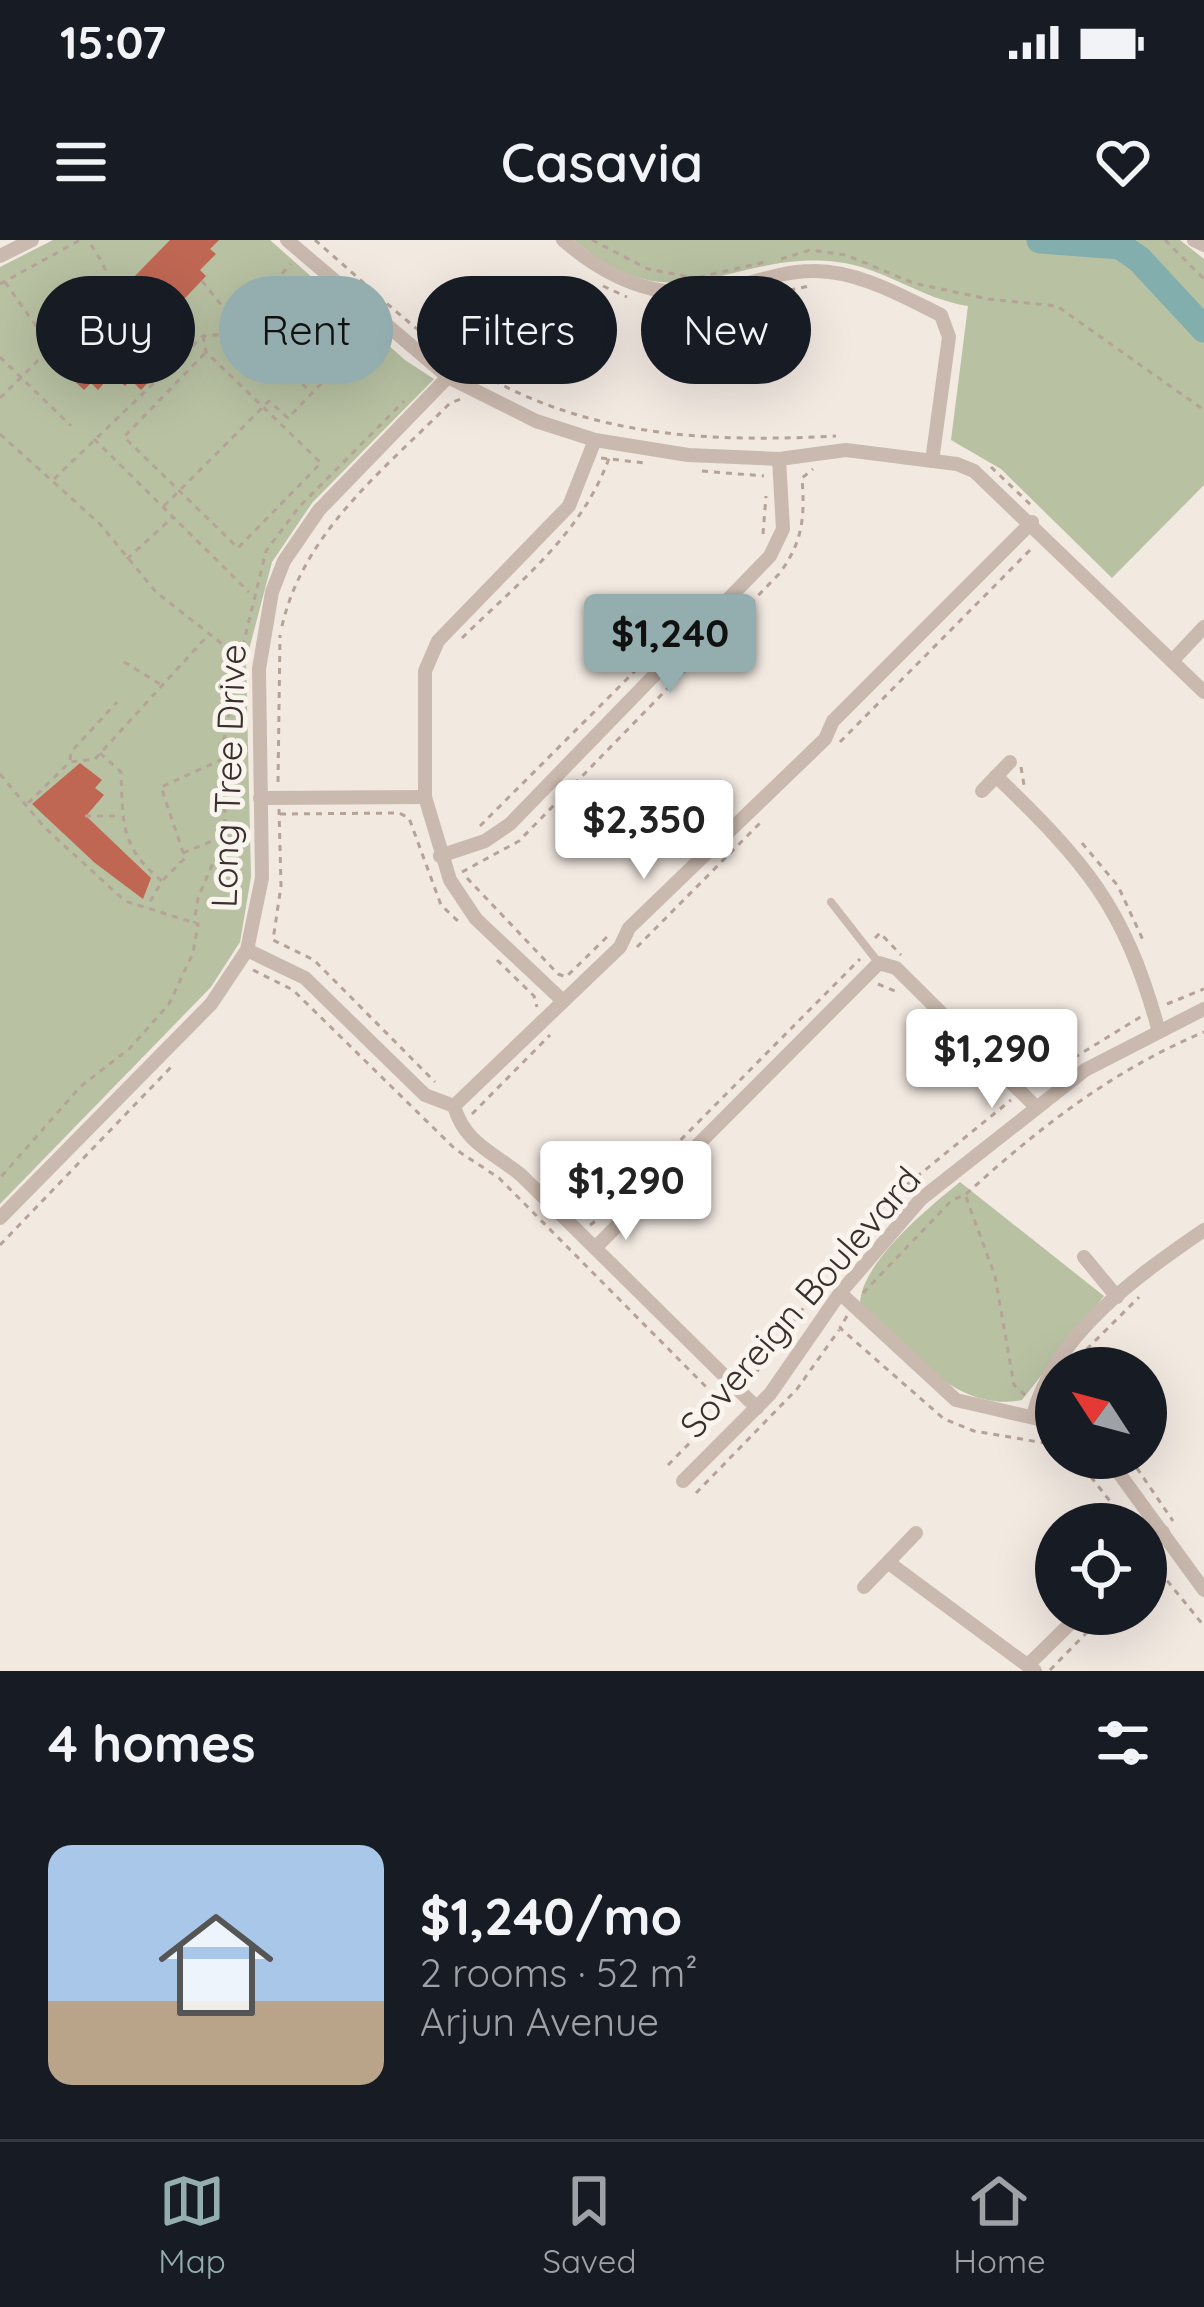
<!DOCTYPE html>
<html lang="en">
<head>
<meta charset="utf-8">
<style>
	body { margin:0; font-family:Quicksand,sans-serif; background:#20242c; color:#f1f3f6; height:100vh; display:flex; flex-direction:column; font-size:45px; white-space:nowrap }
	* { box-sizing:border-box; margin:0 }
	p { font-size:39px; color:#9ea1a6 }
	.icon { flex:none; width:66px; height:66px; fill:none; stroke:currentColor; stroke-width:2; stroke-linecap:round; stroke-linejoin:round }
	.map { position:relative; height:1431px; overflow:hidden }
	.panel { display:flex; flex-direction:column; background:#171b24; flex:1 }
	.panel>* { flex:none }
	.guide { position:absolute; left:36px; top:36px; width:1134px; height:108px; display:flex; gap:24px }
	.needle { width:78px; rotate:306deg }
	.buttons { position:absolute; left:1035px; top:1107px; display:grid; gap:24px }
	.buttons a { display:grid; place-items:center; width:132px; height:132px; border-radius:50%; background:#171b24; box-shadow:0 12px 48px #0002; font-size:60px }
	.price { position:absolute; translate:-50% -102px; padding:0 27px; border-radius:12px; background:#fff; color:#222; font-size:39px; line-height:78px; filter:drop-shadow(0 3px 6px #0008) }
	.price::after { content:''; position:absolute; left:50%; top:72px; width:36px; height:27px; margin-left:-18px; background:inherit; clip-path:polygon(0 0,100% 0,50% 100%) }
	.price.selected { background:#94adaf; color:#111 }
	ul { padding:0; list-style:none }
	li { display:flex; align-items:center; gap:36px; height:300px; padding:0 48px }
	li span { display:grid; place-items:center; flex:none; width:336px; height:240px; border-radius:24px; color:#555 }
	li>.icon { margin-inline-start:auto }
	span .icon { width:144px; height:144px; fill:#fffc; stroke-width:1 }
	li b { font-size:51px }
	h2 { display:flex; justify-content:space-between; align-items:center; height:144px; padding:0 48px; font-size:51px }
	.chip { padding:0 42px; border-radius:54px; background:#171b24; box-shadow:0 12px 48px #0002; font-size:42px; line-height:108px }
	.chip.selected { background:#94adaf; color:#111 }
	.status { display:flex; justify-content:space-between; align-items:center; height:84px; padding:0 60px; background:#171b24; direction:ltr }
	.status svg { height:33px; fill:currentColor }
	header { display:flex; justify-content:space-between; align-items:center; height:156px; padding:0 48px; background:#171b24; font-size:54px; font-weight:600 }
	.tabs { display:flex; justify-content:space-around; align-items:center; height:168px; border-top:3px solid #363941; background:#171b24; font-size:33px; color:#9ea1a6 }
	.tabs a { display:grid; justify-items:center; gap:6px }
	.tabs .selected { color:#94adaf }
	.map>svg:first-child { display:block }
</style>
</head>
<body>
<div class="status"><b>15:07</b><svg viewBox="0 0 49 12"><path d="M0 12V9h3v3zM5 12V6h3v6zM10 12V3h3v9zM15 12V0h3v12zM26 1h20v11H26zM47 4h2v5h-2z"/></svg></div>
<header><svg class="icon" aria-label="menu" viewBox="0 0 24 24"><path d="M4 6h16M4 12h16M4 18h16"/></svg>Casavia<svg class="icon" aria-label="heart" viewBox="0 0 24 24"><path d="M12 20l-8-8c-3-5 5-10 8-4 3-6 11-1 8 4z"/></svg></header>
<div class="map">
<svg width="1204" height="1431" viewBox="0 0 1204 1431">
	<rect width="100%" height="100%" fill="#f2e9e1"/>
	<g fill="#b8c1a2">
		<polygon points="53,0 270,0 405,120 434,139 312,263 272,322 246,421 251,637 240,702 211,747 0,964 0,27"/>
		<path d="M 574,0 L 1180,0 L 1204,19 L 1204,245 L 1112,338 L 1001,229 L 951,200 L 968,66 C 921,59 883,27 837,22 C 733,9 677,89 574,0 Z"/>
		<path d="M 960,942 L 1104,1056 L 1022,1160 C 956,1174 903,1104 860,1063 C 862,1022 928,968 960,942 Z"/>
	</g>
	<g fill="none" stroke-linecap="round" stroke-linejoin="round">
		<polyline stroke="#82aead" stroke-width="27" points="1040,0 1120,6 1139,19 1204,89"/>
	</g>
	<g fill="#bf6753">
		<polygon points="170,0 219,0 210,9 216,14 200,30 206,36 137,109 160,130 141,150 131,140 125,146 112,134 98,150 91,143 84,150 68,135 148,51 134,37"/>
		<polygon points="80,523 102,540 95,548 104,555 86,576 151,638 143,659 95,623 32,564"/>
	</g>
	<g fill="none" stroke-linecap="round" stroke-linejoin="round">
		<g stroke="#b6a398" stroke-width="3" stroke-dasharray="6 6" stroke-linecap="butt">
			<path d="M 315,0 C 352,32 388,66 427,97 C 551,194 686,204 836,196"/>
			<polyline points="592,0 648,29 690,37"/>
			<polyline points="1165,0 1204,39"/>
			<polyline points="781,19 810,10 846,15 913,43 988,59 1057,66 1204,170"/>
			<polyline points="699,37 766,22"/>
			<polyline points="202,41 235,82 311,152"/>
			<path d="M 5,42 L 36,86 L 69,90 L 101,75 C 112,37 111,36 88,0"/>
			<polyline points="0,44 80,0"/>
			<polyline points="603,46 627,57"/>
			<polyline points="754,57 810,46"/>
			<polyline points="203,96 206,112 321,223 238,308 124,197 206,112"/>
			<polyline points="134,97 163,133"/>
			<polyline points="0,117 71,186"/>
			<polyline points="0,158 69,90 68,74"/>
			<polyline points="0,194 100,284 156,352 240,418 224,499 225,595 198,658 194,683"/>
			<polyline points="94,199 249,352"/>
			<polyline points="601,218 645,223"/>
			<polyline points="991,227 1032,266"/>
			<polyline points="702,231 764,236"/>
			<polyline points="54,239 203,96 226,94 291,24"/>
			<polyline points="164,266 269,161 288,178 371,92"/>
			<polyline points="763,294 766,256"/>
			<polyline points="127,319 173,277"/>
			<path d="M 282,386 C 304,291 384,230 450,163 L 461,159"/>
			<path d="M 462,398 C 518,343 582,294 609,218"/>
			<polyline points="240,418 266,311 299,267 404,161"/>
			<polyline points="124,422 160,444"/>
			<polyline points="840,502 1031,309"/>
			<path d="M 100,513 L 121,532 C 123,583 120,607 162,641 L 147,667"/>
			<polyline points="70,520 71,512 117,462"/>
			<polyline points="1021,527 1024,545"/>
			<polyline points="0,534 45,588 125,661 198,684 193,713 169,764 130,808 80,847 0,938"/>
			<polyline points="278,542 280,395"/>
			<polyline points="28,563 70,522 95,519 210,393"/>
			<polyline points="279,569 281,646 273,700 314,720 435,842"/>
			<polyline points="280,574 399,573 409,578 441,665 461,684"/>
			<polyline points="85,576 120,576"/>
			<polyline points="480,586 702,364"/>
			<polyline points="1082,603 1118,646 1143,700"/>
			<polyline points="183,613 224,596"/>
			<path d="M 462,632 L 519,601 L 779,334 C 803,302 805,277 802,238 L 813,229"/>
			<polyline points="467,638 558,734 566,737 609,695"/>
			<polyline points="163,640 185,618 161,547 225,518"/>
			<polyline points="875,698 880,693 901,715"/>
			<polyline points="637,707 761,582"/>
			<polyline points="497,720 534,756 537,767"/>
			<polyline points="253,730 293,750 455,909 499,938 725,1166 731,1160"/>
			<polyline points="878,744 895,751"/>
			<polyline points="1167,764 1204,749"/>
			<polyline points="1033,843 1142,776"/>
			<polyline points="472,874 550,795"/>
			<polyline points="630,951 860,719"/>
			<polyline points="966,957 995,1036 1014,1145 1025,1155"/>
			<polyline points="590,985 615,967"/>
			<polyline points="0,1005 172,826"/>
			<path d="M 863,1053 L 952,960 L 965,955 C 1039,888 1111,831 1204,792"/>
			<polyline points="847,1076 840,1088 944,1179 974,1191 1056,1205"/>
			<polyline points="1078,1118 1139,1057"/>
			<polyline points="750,1141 862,988 898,952 1011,860"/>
			<polyline points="1076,1218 1128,1284"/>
			<polyline points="1130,1218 1173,1281"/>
			<polyline points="668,1225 724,1168"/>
			<polyline points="696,1253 797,1149 839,1090"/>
			<polyline points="1152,1322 1204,1386"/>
			<polyline points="1050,1430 1105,1374"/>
		</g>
		<polyline stroke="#cab9ae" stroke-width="8" points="831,662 878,722"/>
		<g stroke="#cab9ae" stroke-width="14">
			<polyline points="287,0 448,137 536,181 595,200 688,215 779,219 846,210 957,224 974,231 1204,452"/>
			<path d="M 563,0 C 613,43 665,63 731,48 C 757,41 785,31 812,31 C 857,30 902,56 941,75 L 949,97 L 932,221"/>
			<polyline points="1194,0 1204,5"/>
			<polyline points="0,16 32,0"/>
			<polyline points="1173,420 1204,387"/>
			<path d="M 996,536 C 1086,623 1124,666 1158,788"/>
			<polyline points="982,551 1010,522"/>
			<polyline points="260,558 425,557"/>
			<polyline points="440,616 485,601 510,584 770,316 783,289 779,219"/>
			<polyline points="247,710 305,738 425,855 454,866 620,707 629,688 825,499 833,481 1032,282"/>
			<polyline points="562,760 476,679 450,640 425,557 425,431 438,401 569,266 595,200"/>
			<path d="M 454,866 C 465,904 493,912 521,935 L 757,1168"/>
			<polyline points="0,978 211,764 247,710 262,638 259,429 272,352 284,321 319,270 448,137"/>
			<polyline points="595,1008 879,723 896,728 1035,866"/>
			<polyline points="1084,1017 1117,1057"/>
			<polyline points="840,1053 956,1160 1056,1183"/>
			<path d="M 1033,1175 C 1055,1094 1137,1036 1204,990"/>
			<polyline points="1108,1218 1204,1350"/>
			<polyline points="683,1241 770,1154 840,1053 921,959 1085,830 1204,769"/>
			<polyline points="1146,1309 1163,1292"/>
			<polyline points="889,1323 1035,1431"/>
			<polyline points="864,1347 916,1293"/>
			<polyline points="1029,1424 1080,1374"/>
		</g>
	</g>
	<g text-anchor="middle" stroke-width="10" stroke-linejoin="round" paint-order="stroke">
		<g font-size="36" fill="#392f2c" stroke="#faf4ee">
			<text transform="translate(228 536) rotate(-88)" y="13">Long Tree Drive</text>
			<text transform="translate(800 1062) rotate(-49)" y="13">Sovereign Boulevard</text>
		</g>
	</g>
</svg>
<div class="buttons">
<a><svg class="needle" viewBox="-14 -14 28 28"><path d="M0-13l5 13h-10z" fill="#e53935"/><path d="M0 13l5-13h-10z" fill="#9ea1a6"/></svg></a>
<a><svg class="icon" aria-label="locate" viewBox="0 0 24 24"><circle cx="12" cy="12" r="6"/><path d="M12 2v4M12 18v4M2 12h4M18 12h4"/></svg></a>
</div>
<b class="price selected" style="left:670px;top:456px">$1,240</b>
<b class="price" style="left:644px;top:642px">$2,350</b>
<b class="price" style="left:992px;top:871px">$1,290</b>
<b class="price" style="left:626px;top:1003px">$1,290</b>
<div class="guide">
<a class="chip">Buy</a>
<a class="chip selected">Rent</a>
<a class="chip">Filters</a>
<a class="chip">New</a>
</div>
</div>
<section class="panel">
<h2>4 homes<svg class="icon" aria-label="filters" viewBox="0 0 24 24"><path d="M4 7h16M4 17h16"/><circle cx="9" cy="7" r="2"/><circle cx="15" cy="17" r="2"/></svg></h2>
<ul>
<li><span style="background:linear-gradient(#a9c7e8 65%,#b9a48a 0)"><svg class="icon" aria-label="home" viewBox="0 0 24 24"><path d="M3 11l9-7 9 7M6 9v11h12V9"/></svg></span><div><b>$1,240/mo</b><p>2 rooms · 52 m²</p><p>Arjun Avenue</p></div></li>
</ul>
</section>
<nav class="tabs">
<a class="selected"><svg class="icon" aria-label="map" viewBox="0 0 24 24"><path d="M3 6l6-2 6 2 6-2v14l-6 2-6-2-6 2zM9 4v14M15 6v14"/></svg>Map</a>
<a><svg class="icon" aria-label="saved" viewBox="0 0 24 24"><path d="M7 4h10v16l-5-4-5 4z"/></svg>Saved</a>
<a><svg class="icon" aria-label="home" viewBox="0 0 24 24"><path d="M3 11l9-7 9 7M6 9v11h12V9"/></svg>Home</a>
</nav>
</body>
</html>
